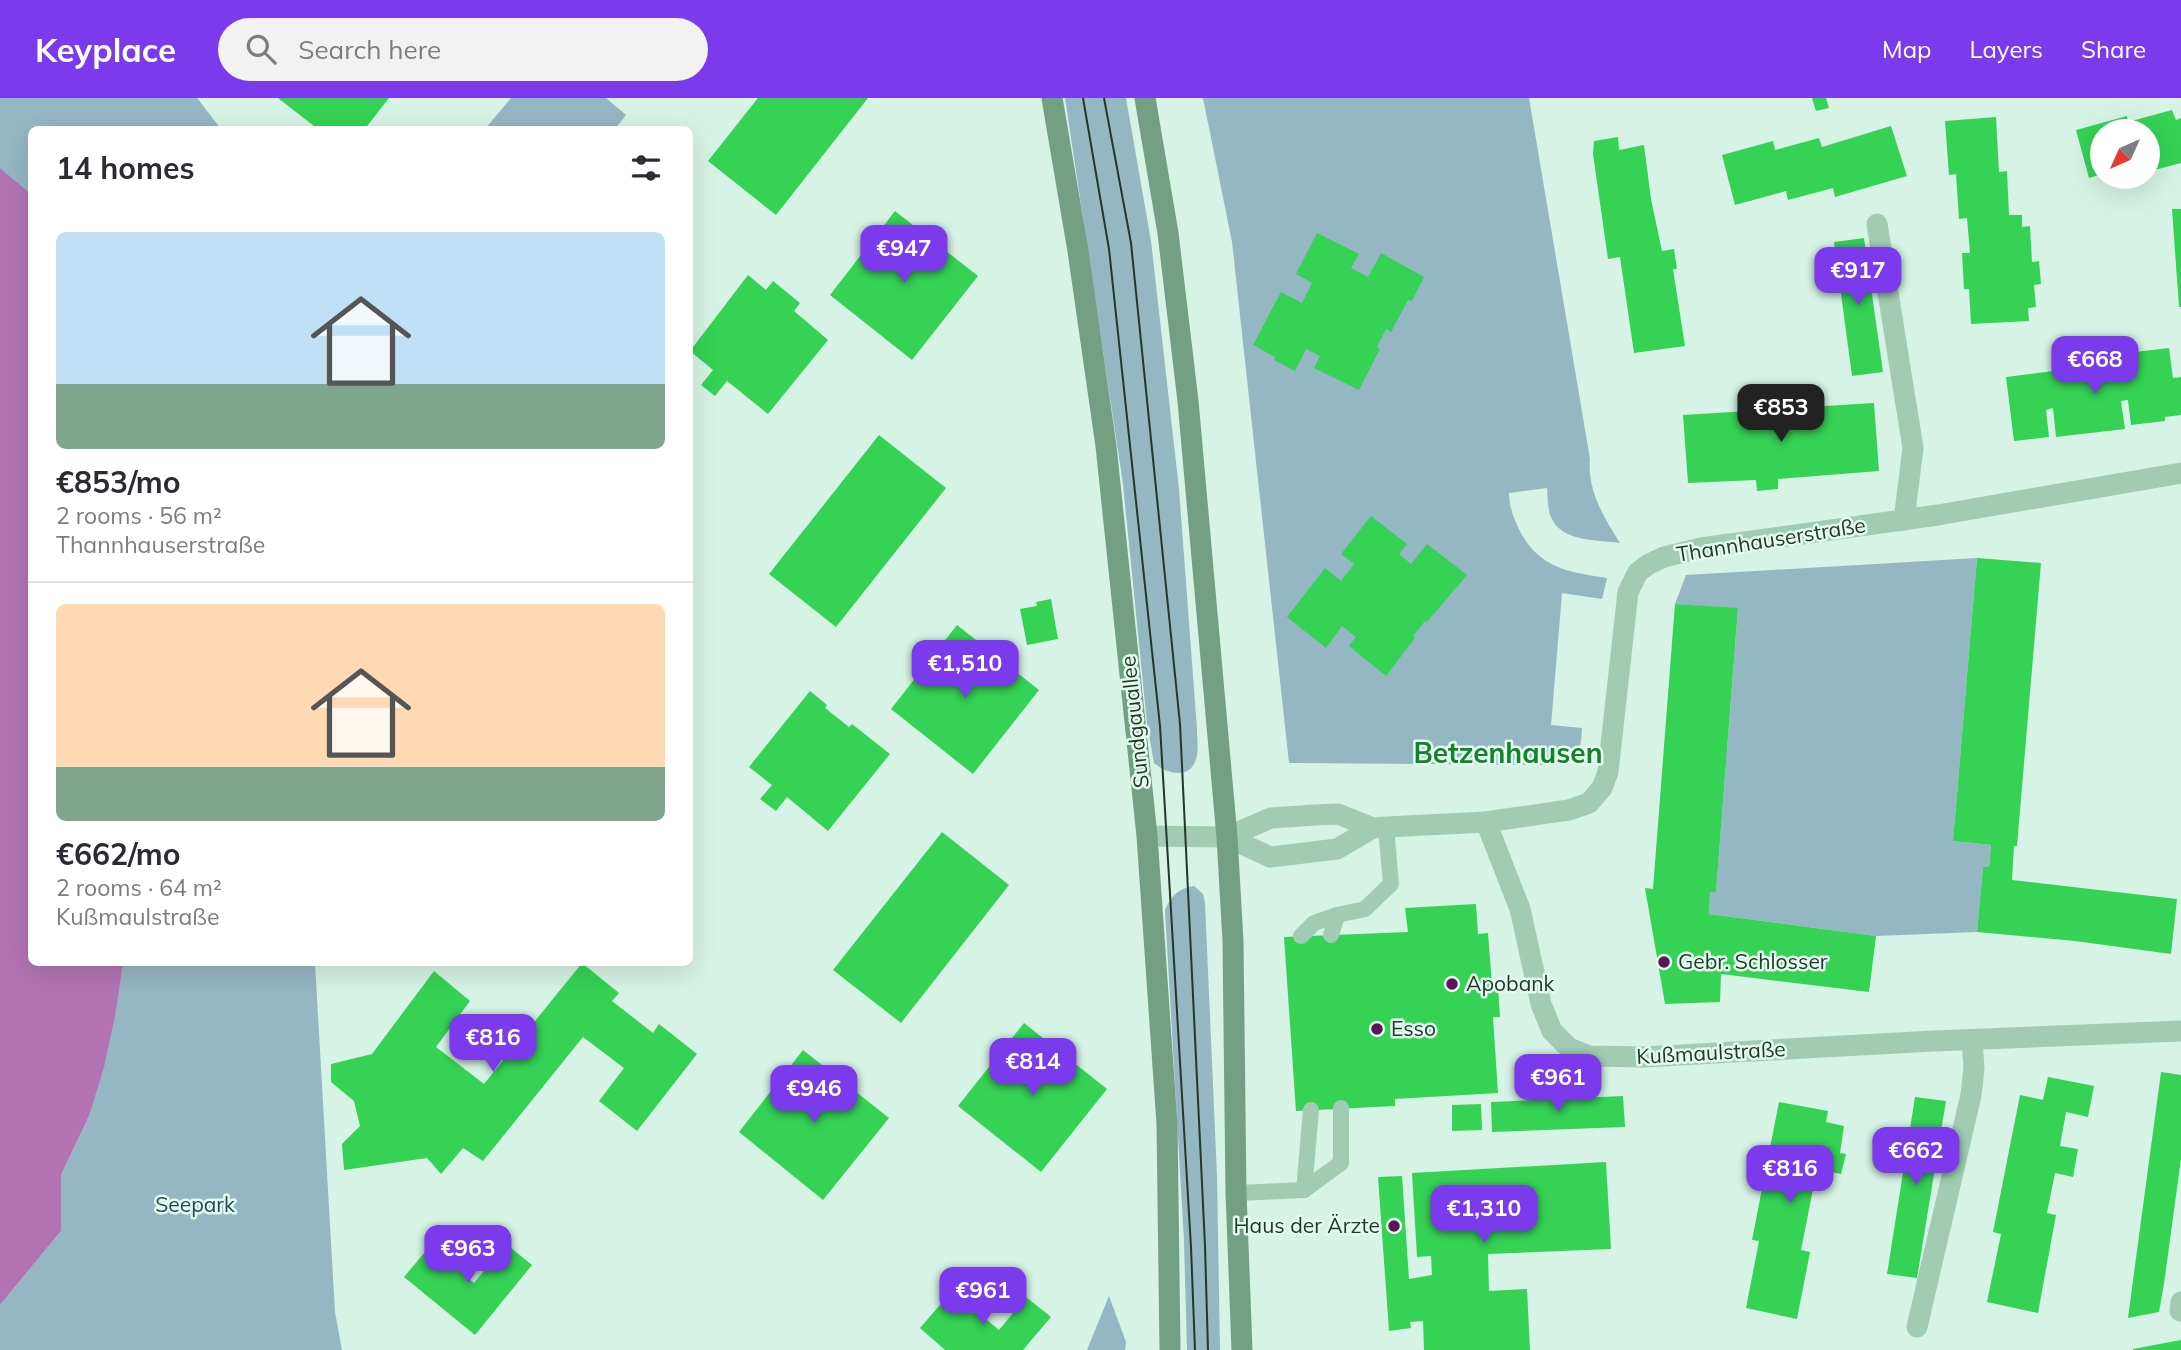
<!DOCTYPE html>
<html lang="en">
<head>
<meta charset="utf-8">
<style>
	body { margin:0; font-family:Mulish,sans-serif; background:#f2f2f3; color:#2b2b33; height:100vh; display:flex; flex-direction:column; font-size:26px; white-space:nowrap }
	* { box-sizing:border-box; margin:0 }
	p { font-size:23px; color:#7c7c81 }
	.icon { flex:none; width:38px; height:38px; fill:none; stroke:currentColor; stroke-width:2; stroke-linecap:round; stroke-linejoin:round }
	.map { position:relative; flex:1; overflow:hidden }
	.details { position:absolute; left:28px; top:28px; width:665px; height:840px; display:flex; flex-direction:column; background:#fff; border-radius:10px; box-shadow:0 7px 28px #0002 }
	.details>* { flex:none }
	.needle { width:46px; rotate:225deg }
	.fabs { position:absolute; left:2090px; top:21px; display:grid; gap:14px }
	.fabs a { display:grid; place-items:center; width:70px; height:70px; border-radius:50%; background:#fff; box-shadow:0 7px 28px #0002; font-size:35px }
	.price { position:absolute; translate:-50% -60px; padding:0 16px; border-radius:14px; background:#7c3aed; color:#fff; font-size:23px; line-height:46px; filter:drop-shadow(0 2px 4px #0008) }
	.price::after { content:''; position:absolute; left:50%; top:42px; width:21px; height:16px; margin-left:-10px; background:inherit; clip-path:polygon(0 0,100% 0,50% 100%) }
	.price.selected { background:#222; color:#fff }
	ul { padding:0; list-style:none }
	li { display:grid; align-content:center; gap:14px; height:371px; padding:0 28px }
	li+li { border-top:2px solid #e1e1e2 }
	li span { display:grid; place-items:center; height:217px; border-radius:10px; color:#555 }
	li>.icon { margin-inline-start:auto }
	span .icon { width:126px; height:126px; fill:#fffc; stroke-width:1 }
	li b { font-size:30px }
	h2 { display:flex; justify-content:space-between; align-items:center; height:84px; padding:0 28px; font-size:30px }
	header { display:flex; align-items:center; gap:42px; box-sizing:border-box; height:98px; padding:0 35px; background:#7c3aed; color:#fff }
	header strong { font-size:33px }
	nav { display:flex; gap:38px; margin-inline-start:auto; font-size:24px }
	.search { width:490px; height:63px; background:#f2f2f3; display:flex; align-items:center; gap:18px; box-sizing:border-box; padding:0 24px; border-radius:38px; color:#7c7c81; font-size:26px }
	.map>svg:first-child { display:block }
</style>
</head>
<body>
<header>
<strong>Keyplace</strong>
<div class="search"><svg class="icon" aria-label="search" viewBox="0 0 24 24"><circle cx="10" cy="10" r="6"/><path d="M15 15l6 6"/></svg>Search here</div>
<nav><a>Map</a><a>Layers</a><a>Share</a></nav>
</header>
<div class="map">
<svg width="2181" height="1252" viewBox="0 0 2181 1252">
	<rect width="100%" height="100%" fill="#d6f3e5"/>
	<g fill="#95b6c3">
		<polygon points="0,0 197,0 221,31 32,32 31,97 0,70"/>
		<polygon points="511,0 606,0 626,17 615,31 485,31"/>
		<path d="M 1065,0 L 1126,0 L 1151,143 L 1179,391 L 1197,631 C 1197,641 1199,652 1196,661 C 1190,682 1167,676 1154,665 L 1147,625 L 1123,386 Z"/>
		<path d="M 1203,0 L 1529,0 L 1590,361 C 1587,392 1604,420 1620,445 C 1600,442 1565,444 1553,423 C 1547,414 1548,400 1547,390 L 1509,395 C 1509,410 1515,424 1522,437 C 1543,472 1571,474 1607,480 L 1602,501 L 1562,495 L 1551,627 L 1582,630 C 1581,657 1577,665 1550,667 L 1289,665 L 1232,144 Z"/>
		<polygon points="1977,460 1953,743 1991,747 1989,769 1983,769 1977,834 1876,838 1709,816 1710,794 1716,794 1738,511 1675,506 1686,477"/>
		<path d="M 1194,788 L 1203,796 L 1205,805 L 1217,1078 L 1220,1252 L 1187,1252 L 1184,1143 L 1165,812 C 1171,798 1179,790 1194,788 Z"/>
		<polygon points="123,865 315,865 335,1214 342,1252 0,1252 0,1207 61,1133 61,1077 89,1018"/>
		<polygon points="1109,1198 1126,1244 1125,1252 1087,1252"/>
	</g>
	<polygon fill="#b373b3" points="0,70 32,97 32,864 123,865 115,918 104,969 89,1018 61,1077 61,1133 0,1207"/>
	<g fill="#35d256">
		<polygon points="278,0 389,0 364,32 319,32"/>
		<polygon points="758,0 868,0 776,117 708,63"/>
		<polygon points="1812,0 1826,0 1829,10 1816,13"/>
		<polygon points="2172,12 2176,22 2181,20 2181,65 2147,74 2147,33 2102,33 2102,76 2089,80 2076,32 2127,18 2128,24"/>
		<polygon points="1996,19 1999,74 2007,73 2009,117 2022,117 2022,129 2030,128 2032,164 2039,163 2041,186 2034,187 2036,209 2028,210 2029,223 1971,226 1969,191 1964,191 1962,155 1970,155 1967,120 1959,121 1956,76 1949,77 1945,23"/>
		<polygon points="1891,28 1907,78 1835,99 1833,90 1788,102 1786,93 1735,107 1722,57 1773,43 1775,52 1819,40 1822,49"/>
		<polygon points="1618,39 1619,52 1644,47 1651,101 1662,153 1674,151 1677,171 1673,171 1685,248 1634,255 1620,159 1608,161 1593,56 1594,43"/>
		<polygon points="2172,111 2181,111 2181,209 2179,209"/>
		<polygon points="895,113 978,178 912,262 830,197"/>
		<polygon points="1317,135 1359,156 1351,170 1368,179 1381,155 1424,179 1412,203 1408,202 1391,234 1386,231 1377,249 1380,251 1359,292 1314,270 1320,258 1306,251 1295,273 1274,262 1275,259 1253,247 1281,194 1302,205 1312,185 1296,176"/>
		<polygon points="1864,140 1883,274 1852,278 1834,144"/>
		<polygon points="748,177 766,192 773,183 800,205 794,213 828,242 768,316 727,283 715,298 701,287 713,272 690,253"/>
		<polygon points="2169,250 2173,280 2181,279 2181,317 2165,319 2165,323 2131,327 2128,302 2121,303 2125,331 2056,339 2053,310 2046,312 2049,339 2014,343 2006,279 2061,272 2060,268 2094,264 2096,281 2104,280 2101,258"/>
		<polygon points="1874,305 1879,373 1778,381 1778,391 1757,393 1756,382 1688,385 1683,317"/>
		<polygon points="879,337 946,390 836,529 769,476"/>
		<polygon points="1371,418 1407,446 1399,456 1411,466 1427,446 1467,477 1427,524 1425,523 1413,538 1415,540 1386,578 1349,548 1356,539 1342,528 1326,550 1287,519 1325,470 1341,483 1354,466 1341,456"/>
		<polygon points="1977,460 2041,465 2017,748 2014,748 2012,782 2177,801 2171,856 2075,843 1977,834 1983,769 1989,769 1991,747 1953,743"/>
		<polygon points="1051,501 1058,541 1027,547 1020,511 1037,508 1036,504"/>
		<polygon points="1675,506 1738,510 1716,794 1710,794 1709,816 1876,838 1869,894 1721,876 1720,904 1665,906 1645,790 1653,791"/>
		<polygon points="957,527 1039,592 973,676 891,611"/>
		<polygon points="810,593 827,607 825,610 849,629 852,626 890,656 828,733 787,699 776,713 760,701 772,687 749,669"/>
		<polygon points="942,734 1009,787 901,925 833,872"/>
		<polygon points="1476,806 1478,836 1488,835 1492,887 1498,887 1500,919 1493,919 1498,995 1395,1001 1395,1008 1296,1013 1284,839 1408,834 1405,810"/>
		<polygon points="582,865 619,895 612,903 653,935 659,926 697,956 637,1033 599,1003 624,970 583,939 483,1063 463,1050 441,1076 427,1060 344,1072 342,1046 360,1028 354,1003 331,984 331,966 372,956 434,873 470,903 436,949 484,986"/>
		<polygon points="1024,925 1107,991 1041,1074 958,1008"/>
		<polygon points="803,952 889,1020 823,1102 739,1034"/>
		<polygon points="2161,974 2181,977 2181,1061 2164,1186 2159,1214 2128,1220"/>
		<polygon points="1535,978 1535,992 1517,993 1516,979"/>
		<polygon points="2048,979 2094,988 2088,1019 2066,1014 2060,1048 2078,1051 2073,1079 2055,1075 2047,1115 2056,1117 2038,1215 1987,1204 2001,1136 1993,1134 2020,997 2043,1002"/>
		<polygon points="1623,998 1625,1029 1492,1034 1491,1004"/>
		<polygon points="1915,999 1946,1003 1917,1180 1887,1176"/>
		<polygon points="1779,1004 1828,1013 1826,1024 1844,1028 1840,1055 1846,1056 1841,1076 1817,1071 1801,1152 1810,1154 1797,1221 1746,1210 1759,1143 1752,1142"/>
		<polygon points="1481,1006 1482,1032 1452,1033 1452,1007"/>
		<polygon points="1606,1064 1611,1151 1488,1156 1489,1193 1527,1191 1530,1252 1424,1252 1423,1223 1410,1224 1411,1230 1389,1233 1378,1079 1402,1078 1409,1181 1432,1177 1431,1158 1417,1159 1412,1075"/>
		<polygon points="506,1146 532,1167 475,1237 404,1179 430,1148 474,1185"/>
		<polygon points="952,1193 999,1232 1026,1199 1051,1219 1023,1252 945,1252 920,1230"/>
		<polygon points="2181,1242 2181,1252 2133,1252 2133,1251"/>
	</g>
	<g fill="none" stroke-linecap="round" stroke-linejoin="round">
		<g stroke="#a1ccb3" stroke-width="16">
			<polyline points="1331,837 1337,817"/>
			<polyline points="1301,838 1314,825 1337,817 1365,811 1391,786 1386,729"/>
			<polyline points="1304,1092 1311,1012"/>
			<polyline points="1236,1095 1304,1092 1341,1065 1341,1010"/>
		</g>
		<g stroke="#a1ccb3" stroke-width="21">
			<polyline points="1877,126 1913,350 1904,422"/>
			<polyline points="1486,724 1520,811 1541,906 1552,933 1569,950 1589,958 1644,959 1934,943 2181,933"/>
			<polyline points="1147,738 1227,739 1270,759 1337,751 1373,730"/>
			<polyline points="1227,739 1271,720 1315,717 1338,716 1373,730 1386,729 1486,724 1569,712 1589,705 1602,690 1608,674 1628,494 1638,474 1649,466 1664,459 1701,450 1938,417 2181,375"/>
			<polyline points="2180,1213 2181,1204"/>
			<polyline points="1917,1229 1971,997 1974,970 1972,943"/>
		</g>
		<g stroke="#73a082" stroke-width="21">
			<polyline points="1052,0 1078,153 1106,348 1147,738 1167,1026 1170,1252"/>
			<polyline points="1145,0 1168,135 1188,303 1227,739 1233,843 1236,1095 1242,1252"/>
		</g>
		<g stroke="#25362a" stroke-width="2">
			<polyline points="1083,0 1109,151 1160,628 1191,1149 1195,1252"/>
			<polyline points="1104,0 1131,145 1180,626 1205,1148 1208,1252"/>
		</g>
	</g>
	<g fill="#5b1659" stroke="#e3fbef" stroke-width="2.5">
		<circle cx="1664" cy="864" r="7"/>
		<circle cx="1452" cy="886" r="7"/>
		<circle cx="1377" cy="931" r="7"/>
		<circle cx="1394" cy="1128" r="7"/>
	</g>
	<g text-anchor="middle" stroke-width="5" stroke-linejoin="round" paint-order="stroke">
		<g font-size="21" fill="#25362a" stroke="#e3fbef">
			<text transform="translate(1771 442) rotate(-9)" y="7">Thannhauserstraße</text>
			<text transform="translate(1135 624) rotate(-96)" y="7">Sundgauallee</text>
			<text transform="translate(1711 955) rotate(-3)" y="7">Kußmaulstraße</text>
		</g>
		<g font-size="21" fill="#25362a" stroke="#e3fbef" text-anchor="start">
			<text x="1678" y="871">Gebr. Schlosser</text>
			<text x="1466" y="893">Apobank</text>
			<text x="1391" y="938">Esso</text>
			<text x="1380" y="1135" text-anchor="end">Haus der Ärzte</text>
		</g>
		<g font-size="21" fill="#264656" stroke="#e3fbef">
			<text x="195" y="1114">Seepark</text>
		</g>
		<g font-size="28" font-weight="bold" fill="#16812b" stroke="#e3fbef">
			<text x="1508" y="665">Betzenhausen</text>
		</g>
	</g>
</svg>
<div class="fabs">
<a><svg class="needle" viewBox="-14 -14 28 28"><path d="M0-13l5 13h-10z" fill="#e53935"/><path d="M0 13l5-13h-10z" fill="#7c7c81"/></svg></a>
</div>
<b class="price" style="left:904px;top:187px">€947</b>
<b class="price" style="left:1858px;top:209px">€917</b>
<b class="price" style="left:2095px;top:298px">€668</b>
<b class="price selected" style="left:1781px;top:346px">€853</b>
<b class="price" style="left:965px;top:602px">€1,510</b>
<b class="price" style="left:493px;top:976px">€816</b>
<b class="price" style="left:1033px;top:1000px">€814</b>
<b class="price" style="left:1558px;top:1016px">€961</b>
<b class="price" style="left:814px;top:1027px">€946</b>
<b class="price" style="left:1916px;top:1089px">€662</b>
<b class="price" style="left:1790px;top:1107px">€816</b>
<b class="price" style="left:1484px;top:1147px">€1,310</b>
<b class="price" style="left:468px;top:1187px">€963</b>
<b class="price" style="left:983px;top:1229px">€961</b>
<section class="details">
<h2>14 homes<svg class="icon" aria-label="filters" viewBox="0 0 24 24"><path d="M4 7h16M4 17h16"/><circle cx="9" cy="7" r="2"/><circle cx="15" cy="17" r="2"/></svg></h2>
<ul>
<li><span style="background:linear-gradient(#bfe0f5 70%,#7fa58c 0)"><svg class="icon" aria-label="home" viewBox="0 0 24 24"><path d="M3 11l9-7 9 7M6 9v11h12V9"/></svg></span><div><b>€853/mo</b><p>2 rooms · 56 m²</p><p>Thannhauserstraße</p></div></li>
<li><span style="background:linear-gradient(#ffd9b3 75%,#7fa58c 0)"><svg class="icon" aria-label="home" viewBox="0 0 24 24"><path d="M3 11l9-7 9 7M6 9v11h12V9"/></svg></span><div><b>€662/mo</b><p>2 rooms · 64 m²</p><p>Kußmaulstraße</p></div></li>
</ul>
</section>
</div>
</body>
</html>
